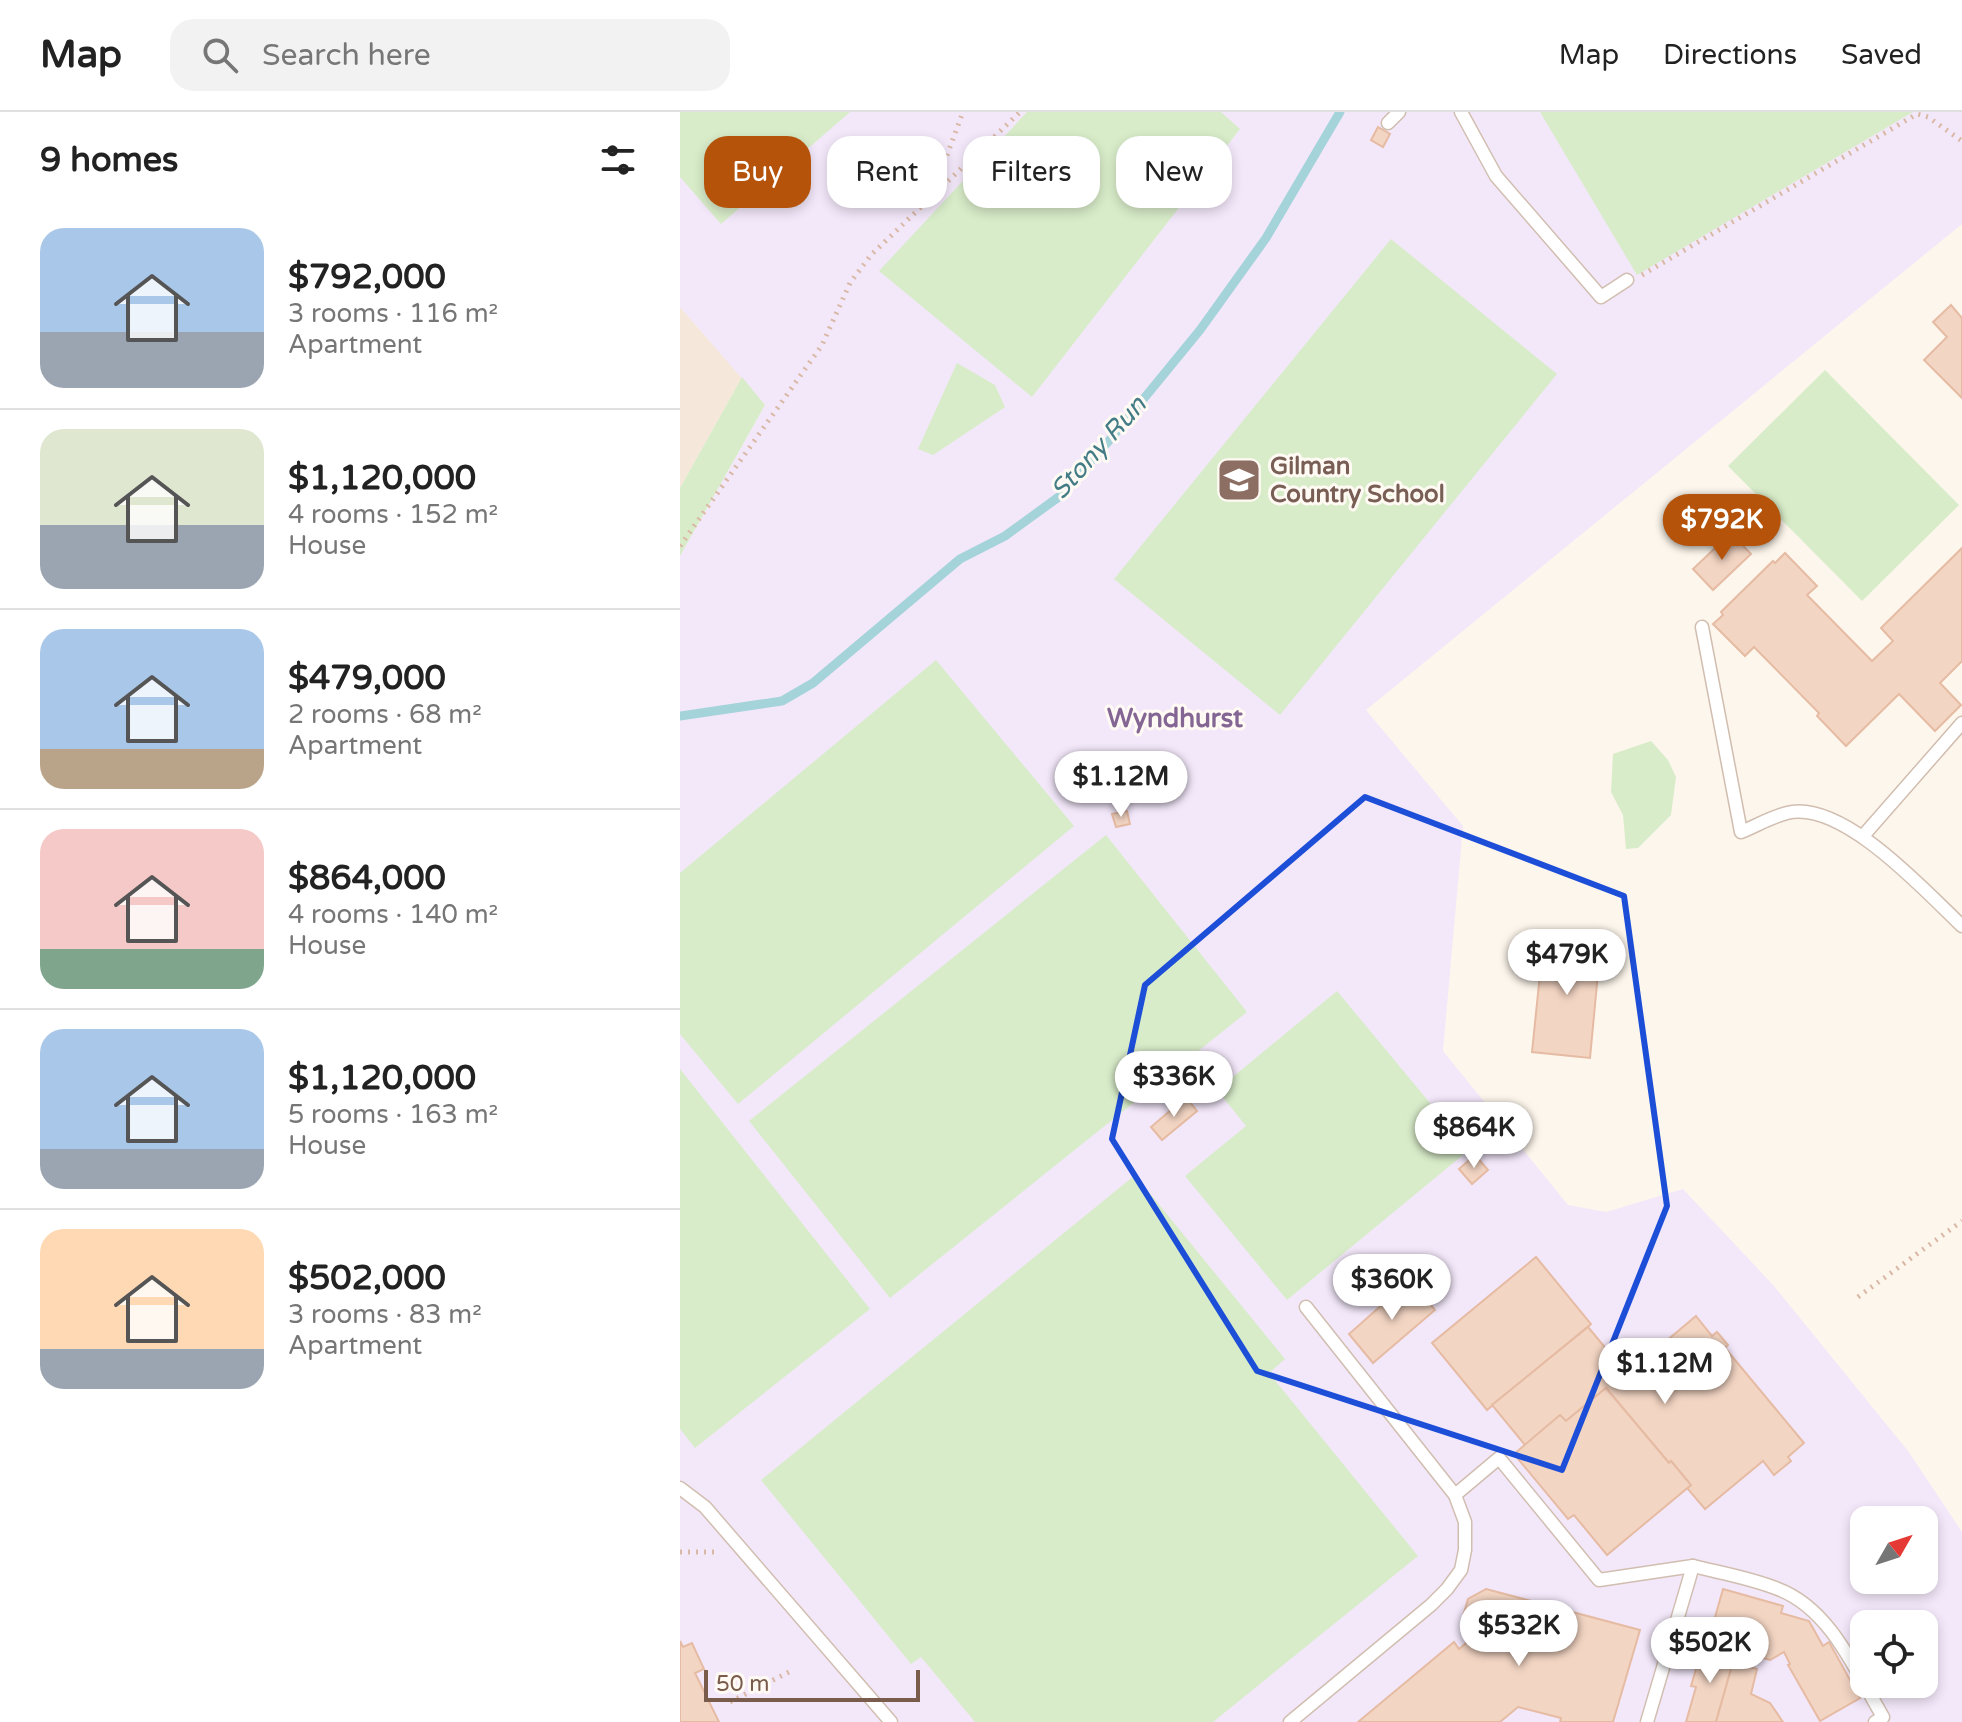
<!DOCTYPE html>
<html lang="en">
<head>
<meta charset="utf-8">
<style>
	body { margin:0; font-family:"Varela Round",sans-serif; background:#f2f2f2; color:#222; height:100vh; display:flex; flex-direction:column; font-size:30px; white-space:nowrap }
	* { box-sizing:border-box; margin:0 }
	p { font-size:26px; color:#767676 }
	.icon { flex:none; width:44px; height:44px; fill:none; stroke:currentColor; stroke-width:2; stroke-linecap:round; stroke-linejoin:round }
	.map { position:relative; flex:1; overflow:hidden }
	.side { display:flex; flex-direction:column; background:#fff; width:680px }
	.side>* { flex:none }
	.top-card { position:absolute; left:24px; top:24px; width:760px; height:72px; display:flex; gap:16px }
	.needle { width:52px; rotate:51deg }
	.controls { position:absolute; left:1170px; top:1394px; display:grid; gap:16px }
	.controls a { display:grid; place-items:center; width:88px; height:88px; border-radius:16px; background:#fff; box-shadow:0 4px 12px #0003; font-size:40px }
	.scale { position:absolute; left:24px; bottom:20px; width:216px; box-sizing:border-box; padding-left:8px; border:4px solid #7a5c4d; border-top:0; font-size:22px; line-height:28px; white-space:nowrap; color:#7a5c4d; -webkit-text-stroke:6px #fffaf3; paint-order:stroke }
	.price { position:absolute; translate:-50% -68px; padding:0 18px; border-radius:28px; background:#fff; color:#222; font-size:26px; line-height:52px; filter:drop-shadow(0 2px 4px #0008) }
	.price::after { content:''; position:absolute; left:50%; top:48px; width:24px; height:18px; margin-left:-12px; background:inherit; clip-path:polygon(0 0,100% 0,50% 100%) }
	.price.on { background:#b45309; color:#fff }
	ul { padding:0; list-style:none }
	li { display:flex; align-items:center; gap:24px; height:200px; padding:0 40px }
	li+li { border-top:2px solid #e0e0e0 }
	li span { display:grid; place-items:center; flex:none; width:224px; height:160px; border-radius:24px; color:#555 }
	li>.icon { margin-inline-start:auto }
	span .icon { width:96px; height:96px; fill:#fffc; stroke-width:1 }
	li b { font-size:34px }
	h2 { display:flex; justify-content:space-between; align-items:center; height:96px; padding:0 40px; font-size:34px }
	.pill { padding:0 28px; border-radius:24px; background:#fff; box-shadow:0 4px 12px #0003; font-size:28px; line-height:72px }
	.pill.on { background:#b45309; color:#fff }
	header { display:flex; align-items:center; gap:48px; box-sizing:border-box; height:112px; padding:0 40px; background:#fff; border-bottom:2px solid #e0e0e0 }
	header strong { font-size:38px }
	nav { display:flex; gap:44px; margin-inline-start:auto; font-size:28px }
	.search { width:560px; height:72px; background:#f2f2f2; display:flex; align-items:center; gap:20px; box-sizing:border-box; padding:0 28px; border-radius:24px; color:#767676; font-size:30px }
	main { display:flex; flex:1; min-height:0 }
	.map>svg:first-child { display:block }
</style>
</head>
<body>
<header>
<strong>Map</strong>
<div class="search"><svg class="icon" aria-label="search" viewBox="0 0 24 24"><circle cx="10" cy="10" r="6"/><path d="M15 15l6 6"/></svg>Search here</div>
<nav><a>Map</a><a>Directions</a><a>Saved</a></nav>
</header>
<main>
<section class="side">
<h2>9 homes<svg class="icon" aria-label="filters" viewBox="0 0 24 24"><path d="M4 7h16M4 17h16"/><circle cx="9" cy="7" r="2"/><circle cx="15" cy="17" r="2"/></svg></h2>
<ul>
<li><span style="background:linear-gradient(#a9c7e8 65%,#9aa5b1 0)"><svg class="icon" aria-label="home" viewBox="0 0 24 24"><path d="M3 11l9-7 9 7M6 9v11h12V9"/></svg></span><div><b>$792,000</b><p>3 rooms · 116 m²</p><p>Apartment</p></div></li>
<li><span style="background:linear-gradient(#dfe7d0 60%,#9aa5b1 0)"><svg class="icon" aria-label="home" viewBox="0 0 24 24"><path d="M3 11l9-7 9 7M6 9v11h12V9"/></svg></span><div><b>$1,120,000</b><p>4 rooms · 152 m²</p><p>House</p></div></li>
<li><span style="background:linear-gradient(#a9c7e8 75%,#b9a48a 0)"><svg class="icon" aria-label="home" viewBox="0 0 24 24"><path d="M3 11l9-7 9 7M6 9v11h12V9"/></svg></span><div><b>$479,000</b><p>2 rooms · 68 m²</p><p>Apartment</p></div></li>
<li><span style="background:linear-gradient(#f6c9c9 75%,#7fa58c 0)"><svg class="icon" aria-label="home" viewBox="0 0 24 24"><path d="M3 11l9-7 9 7M6 9v11h12V9"/></svg></span><div><b>$864,000</b><p>4 rooms · 140 m²</p><p>House</p></div></li>
<li><span style="background:linear-gradient(#a9c7e8 75%,#9aa5b1 0)"><svg class="icon" aria-label="home" viewBox="0 0 24 24"><path d="M3 11l9-7 9 7M6 9v11h12V9"/></svg></span><div><b>$1,120,000</b><p>5 rooms · 163 m²</p><p>House</p></div></li>
<li><span style="background:linear-gradient(#ffd9b3 75%,#9aa5b1 0)"><svg class="icon" aria-label="home" viewBox="0 0 24 24"><path d="M3 11l9-7 9 7M6 9v11h12V9"/></svg></span><div><b>$502,000</b><p>3 rooms · 83 m²</p><p>Apartment</p></div></li>
</ul>
</section>
<div class="map">
<svg width="1282" height="1610" viewBox="0 0 1282 1610">
	<rect width="100%" height="100%" fill="#fdf6ec"/>
	<polygon fill="#f5e8da" points="0,195 62,265 0,376"/>
	<path fill="#f3e8fa" fill-rule="evenodd" d="M 0,0 L 1282,0 L 1282,112 L 686,598 L 783,714 L 763,939 L 888,1093 L 926,1100 L 1003,1077 L 1094,1174 L 1228,1339 L 1282,1420 L 1282,1610 L 0,1610 L 0,444 L 85,293 L 0,195 ZM 1184,1408 L 1244,1408 L 1244,1468 L 1184,1468 ZM 1184,1512 L 1244,1512 L 1244,1572 L 1184,1572 Z"/>
	<g fill="#d8ecc9">
		<polygon points="0,0 170,0 41,112 0,65"/>
		<polygon points="347,0 541,0 560,17 352,285 199,159"/>
		<polygon points="860,0 1233,0 957,163"/>
		<polygon points="711,127 877,262 600,603 434,467"/>
		<polygon points="277,251 315,273 325,295 253,343 238,337"/>
		<polygon points="1145,258 1279,393 1182,489 1048,354"/>
		<polygon points="62,265 85,293 0,444 0,376"/>
		<polygon points="256,548 394,714 58,992 0,922 0,761"/>
		<polygon points="971,629 988,648 996,665 991,703 958,736 946,737 943,703 931,680 933,642"/>
		<polygon points="426,723 567,900 210,1186 69,1009"/>
		<polygon points="657,879 789,1038 607,1188 505,1064 566,1014 537,978"/>
		<polygon points="0,957 190,1197 15,1336 0,1317"/>
		<polygon points="455,1063 605,1247 589,1261 738,1444 533,1610 295,1610 241,1545 231,1552 81,1368"/>
	</g>
	<g fill="none" stroke-linecap="round" stroke-linejoin="round">
		<polyline stroke="#a5d3da" stroke-width="9" points="0,604 102,589 133,571 280,447 325,424 380,384 434,323 520,218 586,126 660,0"/>
	</g>
	<g fill="#f3d5c3" stroke="#e6bba3" stroke-width="2">
		<polygon points="698,15 710,22 703,35 691,28"/>
		<polygon points="1271,193 1282,206 1282,286 1244,248 1267,225 1253,210"/>
		<polygon points="1051,421 1071,442 1033,478 1013,457"/>
		<polygon points="1282,436 1282,549 1260,571 1281,593 1255,619 1219,582 1166,634 1137,604 1139,601 1074,535 1065,544 1033,512 1043,503 1041,500 1093,449 1095,451 1105,441 1137,474 1127,483 1192,549 1213,529 1201,516"/>
		<polygon points="447,699 450,712 436,715 432,702"/>
		<polygon points="864,823 921,829 910,946 852,940"/>
		<polygon points="506,985 517,999 482,1028 471,1015"/>
		<polygon points="795,1043 808,1058 792,1072 779,1057"/>
		<polygon points="856,1145 911,1212 807,1298 752,1231"/>
		<polygon points="730,1168 755,1198 693,1251 669,1222"/>
		<polygon points="1016,1204 1032,1224 1037,1220 1048,1233 1045,1236 1124,1331 1108,1345 1111,1349 1094,1363 1083,1349 1025,1397 1007,1376 1011,1373 991,1349 989,1351 926,1276 886,1309 880,1303 845,1333 812,1293 908,1215 947,1262"/>
		<polygon points="926,1276 989,1351 991,1349 1011,1373 927,1443 894,1403 888,1407 834,1342 880,1303 886,1309"/>
		<polygon points="806,1477 960,1518 933,1610 880,1610 881,1606 838,1595 820,1610 678,1610 774,1530 779,1537 792,1526 782,1508 788,1487"/>
		<polygon points="1043,1477 1103,1494 1101,1501 1129,1509 1143,1534 1149,1530 1180,1586 1140,1609 1108,1553 1110,1552 1104,1540 1090,1548 1028,1530"/>
		<polygon points="0,1529 3,1535 12,1531 24,1557 15,1561 39,1610 0,1610"/>
		<polygon points="1026,1535 1055,1543 1036,1610 1006,1610 1016,1575 1011,1574 1021,1540 1025,1541"/>
		<polygon points="1055,1543 1063,1545 1061,1553 1077,1557 1071,1582 1090,1591 1103,1610 1036,1610"/>
	</g>
	<g fill="none" stroke-linecap="round" stroke-linejoin="round">
		<g stroke="#d1beb0" stroke-width="15">
			<g id="service">
				<polyline points="781,0 816,64 921,185 947,168"/>
				<polyline points="708,11 719,0"/>
				<path d="M 1022,515 L 1061,720 C 1076,714 1091,705 1107,701 C 1162,687 1245,779 1282,814"/>
				<polyline points="1183,724 1282,611"/>
				<polyline points="0,1376 25,1395 211,1610"/>
				<polyline points="775,1383 819,1346 919,1468 1013,1454 967,1610"/>
				<path d="M 1013,1454 C 1041,1461 1071,1466 1098,1477 C 1151,1497 1176,1560 1203,1605 L 1195,1610"/>
				<polyline points="610,1610 751,1493 767,1477 781,1458 785,1438 785,1410 775,1383 626,1195"/>
			</g>
		</g>
		<g stroke="#d9b8a5" stroke-width="5" stroke-dasharray="2 6" stroke-linecap="butt">
			<polyline points="253,81 283,0"/>
			<polyline points="962,163 1237,2 1248,5 1282,29"/>
			<polyline points="0,434 142,233 170,171 191,143 340,0"/>
			<polyline points="1178,1185 1282,1109"/>
			<polyline points="0,1440 36,1440"/>
			<polyline points="50,1590 111,1559"/>
		</g>
		<use href="#service" stroke="#fff" stroke-width="12"/>
	</g>
	<path fill="none" stroke="#1d4ed8" stroke-width="6" stroke-linejoin="round" d="M 685,685 L 944,784 L 987,1094 L 882,1358 L 577,1259 L 432,1027 L 465,873 Z"/>
	<defs>
		<g id="school-square" transform="scale(2.3)"><rect x="-9" y="-9" width="18" height="18" rx="4" fill="#8d6e63" stroke="#fffaf3"/><path d="M0-5L7-2L0 1L-7-2ZM-4 1L0 2.5L4 1V4Q0 6-4 4Z" fill="#fff"/></g>
	</defs>
	<g fill-rule="evenodd">
		<use href="#school-square" x="559" y="368"/>
	</g>
	<g text-anchor="middle" stroke-width="6" stroke-linejoin="round" paint-order="stroke">
		<g font-size="24" font-weight="bold" fill="#785e54" stroke="#fffaf3" text-anchor="start">
			<text x="590" y="362">Gilman<tspan x="590" dy="28">Country School</tspan></text>
		</g>
		<g font-size="26" font-style="italic" fill="#437c86" stroke="#fffaf3">
			<text transform="translate(418 335) rotate(-48)" y="9">Stony Run</text>
		</g>
		<g font-size="26" font-weight="bold" fill="#846695" stroke="#fffaf3">
			<text x="495" y="615">Wyndhurst</text>
		</g>
	</g>
</svg>
<div class="controls">
<a><svg class="needle" viewBox="-14 -14 28 28"><path d="M0-13l5 13h-10z" fill="#e53935"/><path d="M0 13l5-13h-10z" fill="#767676"/></svg></a>
<a><svg class="icon" aria-label="locate" viewBox="0 0 24 24"><circle cx="12" cy="12" r="6"/><path d="M12 2v4M12 18v4M2 12h4M18 12h4"/></svg></a>
</div>
<div class="scale">50 m</div>
<b class="price on" style="left:1042px;top:450px">$792K</b>
<b class="price" style="left:441px;top:707px">$1.12M</b>
<b class="price" style="left:887px;top:885px">$479K</b>
<b class="price" style="left:494px;top:1007px">$336K</b>
<b class="price" style="left:794px;top:1058px">$864K</b>
<b class="price" style="left:712px;top:1210px">$360K</b>
<b class="price" style="left:985px;top:1294px">$1.12M</b>
<b class="price" style="left:839px;top:1556px">$532K</b>
<b class="price" style="left:1030px;top:1573px">$502K</b>
<div class="top-card">
<a class="pill on">Buy</a>
<a class="pill">Rent</a>
<a class="pill">Filters</a>
<a class="pill">New</a>
</div>
</div>
</main>
</body>
</html>
